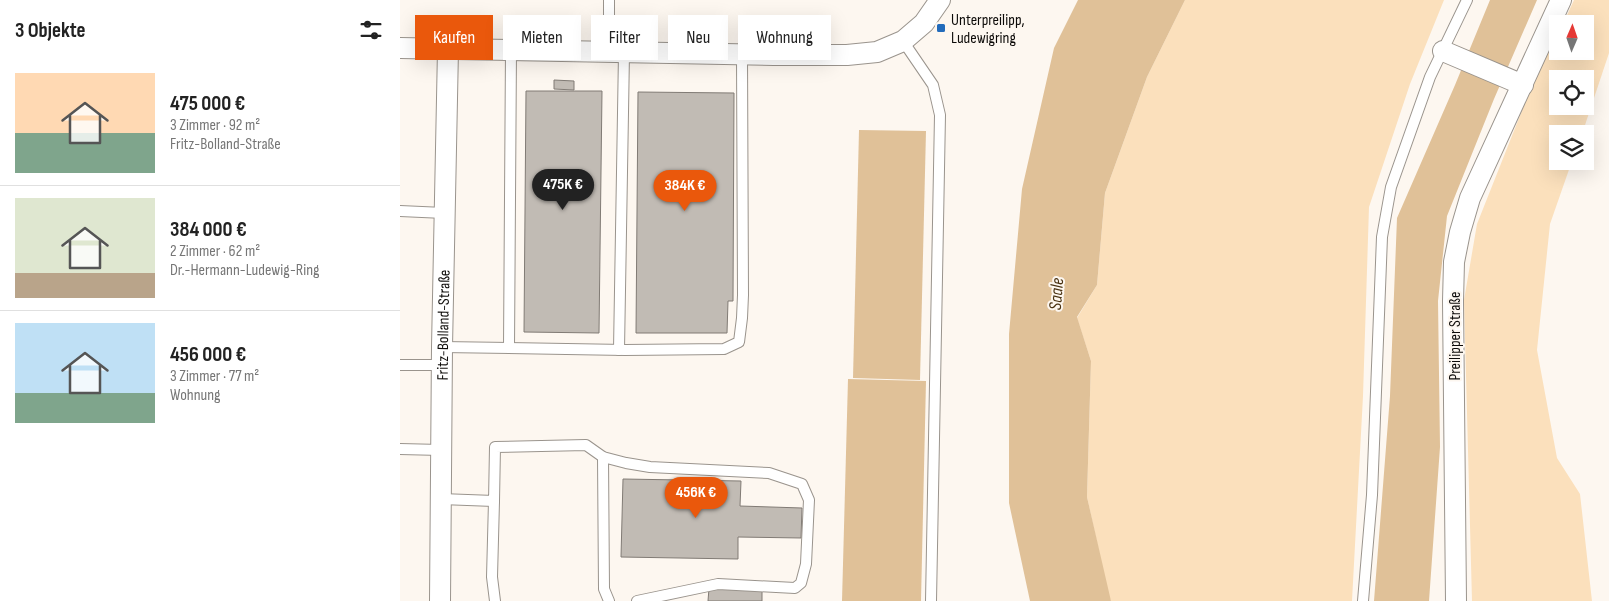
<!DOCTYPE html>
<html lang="de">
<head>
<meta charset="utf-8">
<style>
	body { margin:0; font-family:"Sofia Sans Condensed",sans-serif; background:#f2f2f2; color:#222; height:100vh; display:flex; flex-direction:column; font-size:19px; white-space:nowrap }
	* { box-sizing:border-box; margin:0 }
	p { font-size:16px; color:#767676 }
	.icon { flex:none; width:28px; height:28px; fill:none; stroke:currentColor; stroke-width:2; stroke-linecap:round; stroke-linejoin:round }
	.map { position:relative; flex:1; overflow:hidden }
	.side { display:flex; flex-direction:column; background:#fff; width:400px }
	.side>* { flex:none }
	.hud { position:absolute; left:15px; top:15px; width:475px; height:45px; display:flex; gap:10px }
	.needle { width:32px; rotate:2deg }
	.buttons { position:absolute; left:1149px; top:15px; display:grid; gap:10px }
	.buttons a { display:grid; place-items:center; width:45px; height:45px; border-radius:0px; background:#fff; box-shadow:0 5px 20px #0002; font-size:25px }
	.price { position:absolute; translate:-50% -42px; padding:0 11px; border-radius:18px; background:#ea580c; color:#fff; font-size:16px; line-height:32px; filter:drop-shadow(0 1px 2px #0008) }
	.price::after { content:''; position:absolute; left:50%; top:30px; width:15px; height:11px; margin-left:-8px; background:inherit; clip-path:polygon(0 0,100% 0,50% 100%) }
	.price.current { background:#222; color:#fff }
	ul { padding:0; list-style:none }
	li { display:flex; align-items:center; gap:15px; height:125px; padding:0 15px }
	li+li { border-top:1px solid #e0e0e0 }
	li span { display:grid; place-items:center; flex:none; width:140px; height:100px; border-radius:0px; color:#555 }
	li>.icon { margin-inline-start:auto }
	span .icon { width:60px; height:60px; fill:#fffc; stroke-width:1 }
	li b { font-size:21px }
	h2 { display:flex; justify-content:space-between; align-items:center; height:60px; padding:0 15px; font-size:21px }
	.pill { padding:0 18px; border-radius:0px; background:#fff; box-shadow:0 5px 20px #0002; font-size:18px; line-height:45px }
	.pill.current { background:#ea580c; color:#fff }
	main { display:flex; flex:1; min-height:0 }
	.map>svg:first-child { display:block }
</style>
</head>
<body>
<main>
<section class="side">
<h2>3 Objekte<svg class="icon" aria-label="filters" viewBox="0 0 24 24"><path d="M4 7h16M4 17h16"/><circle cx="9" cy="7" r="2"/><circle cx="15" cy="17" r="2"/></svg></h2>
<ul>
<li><span style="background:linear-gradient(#ffd9b3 60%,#7fa58c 0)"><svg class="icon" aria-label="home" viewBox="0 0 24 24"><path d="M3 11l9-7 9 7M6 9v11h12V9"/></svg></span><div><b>475 000 €</b><p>3 Zimmer · 92 m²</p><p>Fritz-Bolland-Straße</p></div></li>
<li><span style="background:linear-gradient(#dfe7d0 75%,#b9a48a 0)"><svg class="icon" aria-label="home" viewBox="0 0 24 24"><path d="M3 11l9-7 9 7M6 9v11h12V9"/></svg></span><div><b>384 000 €</b><p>2 Zimmer · 62 m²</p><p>Dr.-Hermann-Ludewig-Ring</p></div></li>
<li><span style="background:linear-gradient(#bfe0f5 70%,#7fa58c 0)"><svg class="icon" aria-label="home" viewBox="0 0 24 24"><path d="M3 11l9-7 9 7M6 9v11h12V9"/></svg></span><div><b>456 000 €</b><p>3 Zimmer · 77 m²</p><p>Wohnung</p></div></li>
</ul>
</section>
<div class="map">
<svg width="1209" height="601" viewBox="0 0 1209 601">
	<rect width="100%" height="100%" fill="#fdf7f0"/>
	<g fill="#fbe0bc" fill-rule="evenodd">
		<polygon points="785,0 1044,0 1010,84 969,207 963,396 952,601 711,601 709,597 687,497 691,361 677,318 697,285 705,193 747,77"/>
		<path d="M 1174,0 L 1209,0 L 1209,53 L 1182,134 L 1158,134 L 1158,161 L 1172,161 L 1150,224 L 1137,350 L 1157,458 L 1180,494 L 1192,601 L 1072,601 L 1064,300 L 1077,224 L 1131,88 L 1157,34 L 1158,51 L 1185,51 L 1185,24 L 1163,24 ZM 1158,79 L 1185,79 L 1185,106 L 1158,106 Z"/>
	</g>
	<g fill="#e0c198">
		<polygon points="678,0 785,0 747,77 705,193 697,285 677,317 691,361 687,497 711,601 630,601 609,503 609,334 622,189 654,48"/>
		<polygon points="1090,0 1137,0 1094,99 1047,216 1038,301 1040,447 1029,601 974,601 990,396 997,218 1055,85"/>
		<polygon points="459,130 526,131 520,380 453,378"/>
		<polygon points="448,379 526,381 521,601 442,601"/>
	</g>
	<g fill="#c1bbb4" stroke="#817b75">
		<polygon points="154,80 174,81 174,90 154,89"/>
		<polygon points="126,91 202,91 199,333 124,332"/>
		<polygon points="238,92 334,93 333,301 328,301 327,333 236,333"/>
		<polygon points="223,479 341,481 340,506 402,508 401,538 338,537 338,559 221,557"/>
		<polygon points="309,588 362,588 362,601 308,601"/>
	</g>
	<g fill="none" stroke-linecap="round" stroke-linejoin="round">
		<g stroke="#9a948d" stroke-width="12">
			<g id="service">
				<polyline points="209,0 209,52"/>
				<polyline points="503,41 533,85 540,115 531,601"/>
				<polyline points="0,211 44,213"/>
				<polyline points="42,347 225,350 324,349 339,342 342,318 343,295 342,55"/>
				<polyline points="109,348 111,50"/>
				<polyline points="219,350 224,53"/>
				<polyline points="0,365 42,365"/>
				<polyline points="0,449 41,450"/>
				<polyline points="203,457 204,589 209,601"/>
				<polyline points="41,499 94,501 95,447 186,445 203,457 226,463 250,467 369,473 402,484 409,500 406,564 401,583 395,588 318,584 237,601"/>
				<polyline points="94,501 92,577 95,601"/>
				<polyline points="963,601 972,495 982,237 991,187 1030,77 1067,0"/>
			</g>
		</g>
		<g stroke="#9a948d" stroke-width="22">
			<g id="minor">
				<polyline points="0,48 374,55 447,55 477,52 503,41 524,23 540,0"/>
				<polyline points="1043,51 1123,85"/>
				<path id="s1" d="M 40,601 L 42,347 L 48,49"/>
				<polyline points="1056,601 1053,301 1054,262 1060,232 1070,198 1161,0"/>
			</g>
		</g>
		<use href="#service" stroke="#fff" stroke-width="10"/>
		<use href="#minor" stroke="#fff" stroke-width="20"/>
	</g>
	<rect fill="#226bbb" stroke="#fdf7f0" stroke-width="2" x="536" y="23" width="10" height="10" rx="2.5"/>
	<g text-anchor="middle" stroke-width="4" stroke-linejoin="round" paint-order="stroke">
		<g font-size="16" fill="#0d0b09" stroke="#fdf7f0" text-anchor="start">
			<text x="551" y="25">Unterpreilipp,<tspan x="551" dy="18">Ludewigring</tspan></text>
		</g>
		<g font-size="16" fill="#0d0b09" stroke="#fdf7f0">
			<text dy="6" stroke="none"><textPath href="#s1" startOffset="276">Fritz-Bolland-Straße</textPath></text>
			<text transform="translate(1054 336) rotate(-90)" y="6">Preilipper Straße</text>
		</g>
		<g font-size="18" font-style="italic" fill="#4a3313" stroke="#fdf7f0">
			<text transform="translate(656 294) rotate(-86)" y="6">Saale</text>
		</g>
	</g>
</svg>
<div class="buttons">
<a><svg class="needle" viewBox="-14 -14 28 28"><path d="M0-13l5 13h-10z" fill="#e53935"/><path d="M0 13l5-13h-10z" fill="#767676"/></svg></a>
<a><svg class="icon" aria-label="locate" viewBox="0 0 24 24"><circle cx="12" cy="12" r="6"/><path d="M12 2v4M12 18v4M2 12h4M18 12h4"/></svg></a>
<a><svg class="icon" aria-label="layers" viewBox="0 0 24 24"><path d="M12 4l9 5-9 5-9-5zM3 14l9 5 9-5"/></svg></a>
</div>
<b class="price current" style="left:163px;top:211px">475K €</b>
<b class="price" style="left:285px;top:212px">384K €</b>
<b class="price" style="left:296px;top:519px">456K €</b>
<div class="hud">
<a class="pill current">Kaufen</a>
<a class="pill">Mieten</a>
<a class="pill">Filter</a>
<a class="pill">Neu</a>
<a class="pill">Wohnung</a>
</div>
</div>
</main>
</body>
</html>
